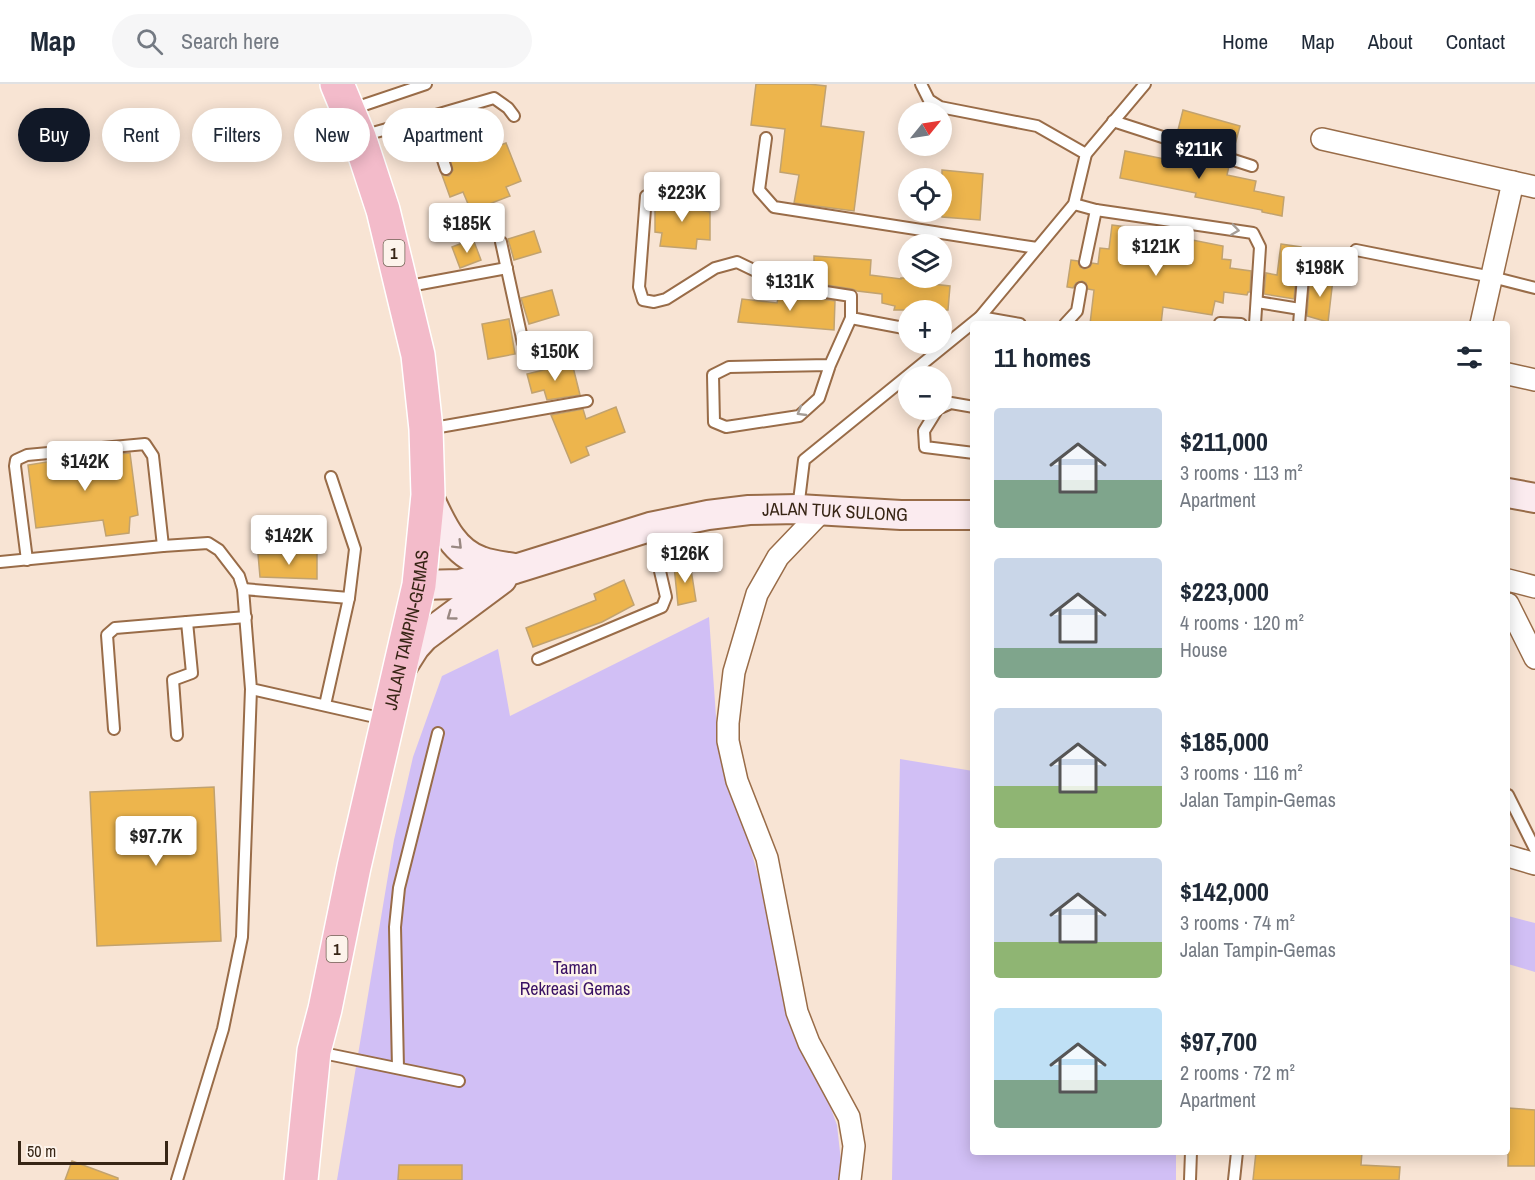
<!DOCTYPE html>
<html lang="en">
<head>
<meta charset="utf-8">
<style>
	body { margin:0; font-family:"Archivo Narrow",sans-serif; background:#f6f6f7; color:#1f2937; height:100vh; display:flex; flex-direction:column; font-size:22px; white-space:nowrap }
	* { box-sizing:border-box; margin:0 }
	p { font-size:20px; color:#747a83 }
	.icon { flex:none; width:33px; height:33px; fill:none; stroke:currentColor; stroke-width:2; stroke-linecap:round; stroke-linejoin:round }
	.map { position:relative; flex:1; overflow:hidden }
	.details { position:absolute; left:970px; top:237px; width:540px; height:834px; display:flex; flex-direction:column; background:#fff; border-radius:6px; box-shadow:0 3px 15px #0003 }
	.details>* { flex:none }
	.guide { position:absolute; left:18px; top:24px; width:570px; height:54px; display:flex; gap:12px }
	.needle { width:39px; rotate:60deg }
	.buttons { position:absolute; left:898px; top:18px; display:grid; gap:12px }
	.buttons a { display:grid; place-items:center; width:54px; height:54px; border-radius:50%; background:#fff; box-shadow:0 3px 15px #0003; font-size:30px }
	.scale { position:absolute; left:18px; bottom:15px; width:150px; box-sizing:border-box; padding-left:6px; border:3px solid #372515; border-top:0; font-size:16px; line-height:21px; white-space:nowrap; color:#372515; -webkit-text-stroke:4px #fdf3eb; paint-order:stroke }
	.price { position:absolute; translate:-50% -51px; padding:0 14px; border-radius:6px; background:#fff; color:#222; font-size:20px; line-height:39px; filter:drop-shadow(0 2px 3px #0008) }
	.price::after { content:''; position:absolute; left:50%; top:36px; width:18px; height:14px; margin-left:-9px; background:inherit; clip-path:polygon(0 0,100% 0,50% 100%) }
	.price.on { background:#111827; color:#fff }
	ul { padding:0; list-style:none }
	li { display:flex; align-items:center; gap:18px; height:150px; padding:0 24px }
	li span { display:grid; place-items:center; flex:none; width:168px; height:120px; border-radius:6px; color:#555 }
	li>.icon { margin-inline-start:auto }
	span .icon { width:72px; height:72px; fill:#fffc; stroke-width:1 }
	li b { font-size:26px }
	h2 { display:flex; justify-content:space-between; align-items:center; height:72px; padding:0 24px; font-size:26px }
	.chip { padding:0 21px; border-radius:27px; background:#fff; box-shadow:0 3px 15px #0003; font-size:21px; line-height:54px }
	.chip.on { background:#111827; color:#fff }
	header { display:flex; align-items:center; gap:36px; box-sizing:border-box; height:84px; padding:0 30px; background:#fff; border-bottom:2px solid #e0e1e3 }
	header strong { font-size:28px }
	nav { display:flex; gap:33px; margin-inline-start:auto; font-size:21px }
	.search { width:420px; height:54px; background:#f6f6f7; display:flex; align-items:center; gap:15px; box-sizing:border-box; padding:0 21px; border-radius:33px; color:#747a83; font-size:22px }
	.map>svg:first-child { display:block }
</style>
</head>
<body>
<header>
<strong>Map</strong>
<div class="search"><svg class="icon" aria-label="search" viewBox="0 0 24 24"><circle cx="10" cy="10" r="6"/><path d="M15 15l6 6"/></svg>Search here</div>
<nav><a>Home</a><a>Map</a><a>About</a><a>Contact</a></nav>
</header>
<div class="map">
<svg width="1535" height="1096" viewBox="0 0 1535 1096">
	<rect width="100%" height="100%" fill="#f8e4d4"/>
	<g fill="#d1bff5">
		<polygon points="709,533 718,661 728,706 745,744 759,795 780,895 801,961 827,1014 837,1041 841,1077 838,1096 337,1096 394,756 413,673 442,592 498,565 510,632"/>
		<polygon points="900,675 973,687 974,1068 1176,1068 1176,1096 892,1096"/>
		<polygon points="1508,832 1535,839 1535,888 1508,880"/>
	</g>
	<g fill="#edb54d" stroke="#c1a26f" stroke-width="1.5">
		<polygon points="756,0 809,0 826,2 821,42 864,48 854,127 794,119 799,91 780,88 785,45 751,41"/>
		<polygon points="1183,26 1240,42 1233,68 1177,50"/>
		<polygon points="481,42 490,65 506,59 521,97 506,103 510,112 471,127 463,108 450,113 442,91 449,92 453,86 445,57"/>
		<polygon points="1173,64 1229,82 1227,91 1256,97 1254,107 1284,113 1282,132 1262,128 1262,126 1195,113 1196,109 1120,94 1125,67 1169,76"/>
		<polygon points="942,86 983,90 980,136 942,133"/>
		<polygon points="669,111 700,113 699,126 710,128 710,156 697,155 696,165 660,162 662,149 655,148 655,123 668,123"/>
		<polygon points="1112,141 1173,149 1172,152 1223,162 1222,175 1231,176 1230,184 1251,187 1250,208 1248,208 1247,211 1224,208 1223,219 1215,217 1212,231 1163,223 1161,240 1090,240 1094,206 1088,205 1086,199 1082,197 1076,199 1073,204 1067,203 1071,176 1078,177 1080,183 1084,185 1090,183 1092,179 1098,180 1100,164 1109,165"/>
		<polygon points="534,147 541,168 514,176 508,155"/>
		<polygon points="473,155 481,176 460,184 452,163"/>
		<polygon points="1281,160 1301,163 1296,192 1294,215 1264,210 1266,189 1277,191"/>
		<polygon points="814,172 871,176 870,191 901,195 901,194 924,194 923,199 950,202 948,226 894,226 895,222 882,219 882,210 857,207 852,205 814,199"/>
		<polygon points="1310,191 1333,195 1328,238 1307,232"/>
		<polygon points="552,206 559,231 529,240 521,214"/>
		<polygon points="780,207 786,209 835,217 834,246 738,238 742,215 777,219"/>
		<polygon points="509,235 515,270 488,275 482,240"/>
		<polygon points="572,279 580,311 547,316 544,306 532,309 527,290"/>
		<polygon points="616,323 625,348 586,363 589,371 571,379 551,331 583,325 586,335"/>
		<polygon points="130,369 138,431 130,433 129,449 106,452 103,436 36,444 28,381 71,374"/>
		<polygon points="317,469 317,495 260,493 258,470"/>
		<polygon points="690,479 696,517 678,521 674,482"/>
		<polygon points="624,496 634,521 602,538 533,563 526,544 596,516 594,510"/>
		<polygon points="214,703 221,857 97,862 90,708"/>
		<polygon points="1508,1024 1535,1026 1535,1082 1508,1082"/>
		<polygon points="1256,1068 1362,1068 1361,1081 1400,1083 1399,1096 1253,1096"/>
		<polygon points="72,1077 118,1094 118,1096 65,1096"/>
		<polygon points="399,1081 462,1081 462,1096 398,1096"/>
	</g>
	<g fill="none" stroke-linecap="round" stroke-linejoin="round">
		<g stroke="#996c48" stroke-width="14">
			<g id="lane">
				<polyline points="921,0 929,16 940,23 1037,42 1086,70"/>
				<polyline points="352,25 426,0"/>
				<polyline points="1113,37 1252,82"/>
				<polyline points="362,52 429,33"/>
				<polyline points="766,54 759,106 774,123 1037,164"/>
				<polyline points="446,85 429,33 494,14 508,24 514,32"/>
				<polyline points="646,112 639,203 643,216 654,218 666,215 715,184 737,178 787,202 851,212 851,234 909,245"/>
				<polyline points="1074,120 1096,126 1253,149 1260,163 1255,240"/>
				<polyline points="501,158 523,259"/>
				<polyline points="1356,166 1492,193 1535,204"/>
				<polyline points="1085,178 1096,126"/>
				<polyline points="404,203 507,184"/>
				<polyline points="1257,218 1300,225"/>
				<polyline points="980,233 1020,240"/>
				<polyline points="1220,239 1241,240"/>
				<polyline points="1065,240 1077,227 1081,204"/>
				<polyline points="1299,240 1303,193"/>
				<polyline points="830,281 729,283 713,291 714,338 726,343 799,332 819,314 830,281 851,234"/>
				<polyline points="942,323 951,319 974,323"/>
				<polyline points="937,326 924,347 925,363 974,369"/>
				<polyline points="428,345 587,317"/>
				<polyline points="798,425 804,376 980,233 1074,120 1086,70 1145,0"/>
				<polyline points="27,476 15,382 16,376 27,371 145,360 153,372 163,462"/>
				<polyline points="0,478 163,462 208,459 219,466 239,492 243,505 251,605 384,635"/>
				<polyline points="243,505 349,514"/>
				<polyline points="538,575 662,523 666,513 650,444"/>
				<polyline points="325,621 349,514 355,465 331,393"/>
				<polyline points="114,645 107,551 115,544 246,533"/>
				<polyline points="177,651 173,596 192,589 187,538"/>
				<polyline points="1508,711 1535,765"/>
				<polyline points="318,968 459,997"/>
				<polyline points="398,984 395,843 399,804 438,649"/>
				<polyline points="177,1096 223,945 242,853 251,605"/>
				<polyline points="1190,1096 1191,1068"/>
				<polyline points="1234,1096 1237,1068"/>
			</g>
		</g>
		<g stroke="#996c48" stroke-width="24">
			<g id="street">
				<polyline points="1322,55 1535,103"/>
				<polyline points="1481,240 1513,98"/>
				<polyline points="1508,290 1535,296"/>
				<polyline points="823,426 778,473 757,510 734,588 728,639 728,657 737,697 767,774 797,928 809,959 849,1033 854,1062 850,1096"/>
				<polyline points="1508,496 1535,503"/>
				<polyline points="1508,520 1535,574"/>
				<polyline points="1508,772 1535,780"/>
			</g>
		</g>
		<g stroke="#996c48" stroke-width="32">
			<g id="secondary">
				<polyline points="1508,409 1535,414"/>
				<path d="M 428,411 C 440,436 452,468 481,477 C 491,481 503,482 514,484"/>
				<path id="s1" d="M 419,501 L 460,500 L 515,485 L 650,443 L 708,431 L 749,426 L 798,425 L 901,431 L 974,431"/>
				<polyline points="401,585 415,563 424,553 502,495"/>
			</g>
		</g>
		<g stroke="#fff" stroke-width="36">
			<g id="highway">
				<path id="s2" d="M 301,1096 L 314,967 L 325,925 L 354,783 L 419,501 L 428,411 L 426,345 L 418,271 L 383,126 L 359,53 L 337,0"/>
			</g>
		</g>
		<use href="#lane" stroke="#fff" stroke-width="10"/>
		<use href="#street" stroke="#fff" stroke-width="21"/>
		<use href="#secondary" stroke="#fbebef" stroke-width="28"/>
		<use href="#highway" stroke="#f3bbca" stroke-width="33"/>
	</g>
	<defs><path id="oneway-chevron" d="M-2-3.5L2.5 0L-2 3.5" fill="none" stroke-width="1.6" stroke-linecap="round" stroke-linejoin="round" transform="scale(1.5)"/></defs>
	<g stroke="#a59d96">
		<use href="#oneway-chevron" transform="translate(1235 146) rotate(8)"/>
		<use href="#oneway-chevron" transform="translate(801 328) rotate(149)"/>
	</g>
	<g stroke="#998882">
		<use href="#oneway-chevron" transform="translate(458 461) rotate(45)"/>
		<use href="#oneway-chevron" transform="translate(451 532) rotate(144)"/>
	</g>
	<g text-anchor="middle" stroke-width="5" stroke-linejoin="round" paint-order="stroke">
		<g fill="#fdf3eb" stroke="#726355" stroke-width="1.5">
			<rect x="383.5" y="156" width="21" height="26" rx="4.5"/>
			<rect x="326.5" y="852" width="21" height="26" rx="4.5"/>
		</g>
		<g font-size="16" font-weight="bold" fill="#372515">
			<text x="394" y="175">1</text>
			<text x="337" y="871">1</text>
		</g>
		<g font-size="18" fill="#372515" stroke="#fdf3eb">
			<text dy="6" stroke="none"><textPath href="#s1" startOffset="426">JALAN TUK SULONG</textPath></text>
			<text dy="6" stroke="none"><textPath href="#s2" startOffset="561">JALAN TAMPIN-GEMAS</textPath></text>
		</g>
		<g font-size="18" fill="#391163" stroke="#fdf3eb">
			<text x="575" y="890">Taman<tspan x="575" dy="21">Rekreasi Gemas</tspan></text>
		</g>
	</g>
</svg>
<div class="buttons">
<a><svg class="needle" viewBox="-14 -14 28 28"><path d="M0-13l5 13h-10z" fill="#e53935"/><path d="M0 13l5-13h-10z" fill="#747a83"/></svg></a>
<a><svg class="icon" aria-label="locate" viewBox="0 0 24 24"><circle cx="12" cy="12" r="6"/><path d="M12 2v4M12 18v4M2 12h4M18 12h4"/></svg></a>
<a><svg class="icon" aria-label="layers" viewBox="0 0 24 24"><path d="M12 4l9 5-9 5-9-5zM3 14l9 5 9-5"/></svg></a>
<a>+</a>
<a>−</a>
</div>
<div class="scale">50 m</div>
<b class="price on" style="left:1199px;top:96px">$211K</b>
<b class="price" style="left:682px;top:139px">$223K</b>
<b class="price" style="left:467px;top:170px">$185K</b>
<b class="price" style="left:1156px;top:193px">$121K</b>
<b class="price" style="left:1320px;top:214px">$198K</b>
<b class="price" style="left:790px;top:228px">$131K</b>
<b class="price" style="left:555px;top:298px">$150K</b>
<b class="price" style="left:85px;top:408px">$142K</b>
<b class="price" style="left:289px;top:482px">$142K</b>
<b class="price" style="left:685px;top:500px">$126K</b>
<b class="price" style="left:156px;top:783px">$97.7K</b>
<div class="guide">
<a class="chip on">Buy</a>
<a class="chip">Rent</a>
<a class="chip">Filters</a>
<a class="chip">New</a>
<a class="chip">Apartment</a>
</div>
<section class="details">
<h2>11 homes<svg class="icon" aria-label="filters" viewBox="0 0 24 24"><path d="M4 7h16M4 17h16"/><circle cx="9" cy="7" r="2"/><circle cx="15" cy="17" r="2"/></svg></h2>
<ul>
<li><span style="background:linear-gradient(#c9d6e8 60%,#7fa58c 0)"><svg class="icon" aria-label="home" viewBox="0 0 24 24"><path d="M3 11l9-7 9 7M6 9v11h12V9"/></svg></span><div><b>$211,000</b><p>3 rooms · 113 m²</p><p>Apartment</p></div></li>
<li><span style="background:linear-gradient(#c9d6e8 75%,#7fa58c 0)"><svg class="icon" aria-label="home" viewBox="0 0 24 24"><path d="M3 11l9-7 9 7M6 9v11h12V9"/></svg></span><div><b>$223,000</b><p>4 rooms · 120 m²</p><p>House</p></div></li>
<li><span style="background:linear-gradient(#c9d6e8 65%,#8fb573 0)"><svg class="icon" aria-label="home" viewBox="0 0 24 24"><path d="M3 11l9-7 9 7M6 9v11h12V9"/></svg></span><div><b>$185,000</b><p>3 rooms · 116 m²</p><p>Jalan Tampin-Gemas</p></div></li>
<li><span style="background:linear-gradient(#c9d6e8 70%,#8fb573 0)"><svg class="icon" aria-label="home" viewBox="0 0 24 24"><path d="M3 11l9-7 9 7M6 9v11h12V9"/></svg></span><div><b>$142,000</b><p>3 rooms · 74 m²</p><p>Jalan Tampin-Gemas</p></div></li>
<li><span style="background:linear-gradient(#bfe0f5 60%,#7fa58c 0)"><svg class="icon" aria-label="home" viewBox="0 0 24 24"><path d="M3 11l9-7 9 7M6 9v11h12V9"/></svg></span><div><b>$97,700</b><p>2 rooms · 72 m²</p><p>Apartment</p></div></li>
</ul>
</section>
</div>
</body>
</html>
